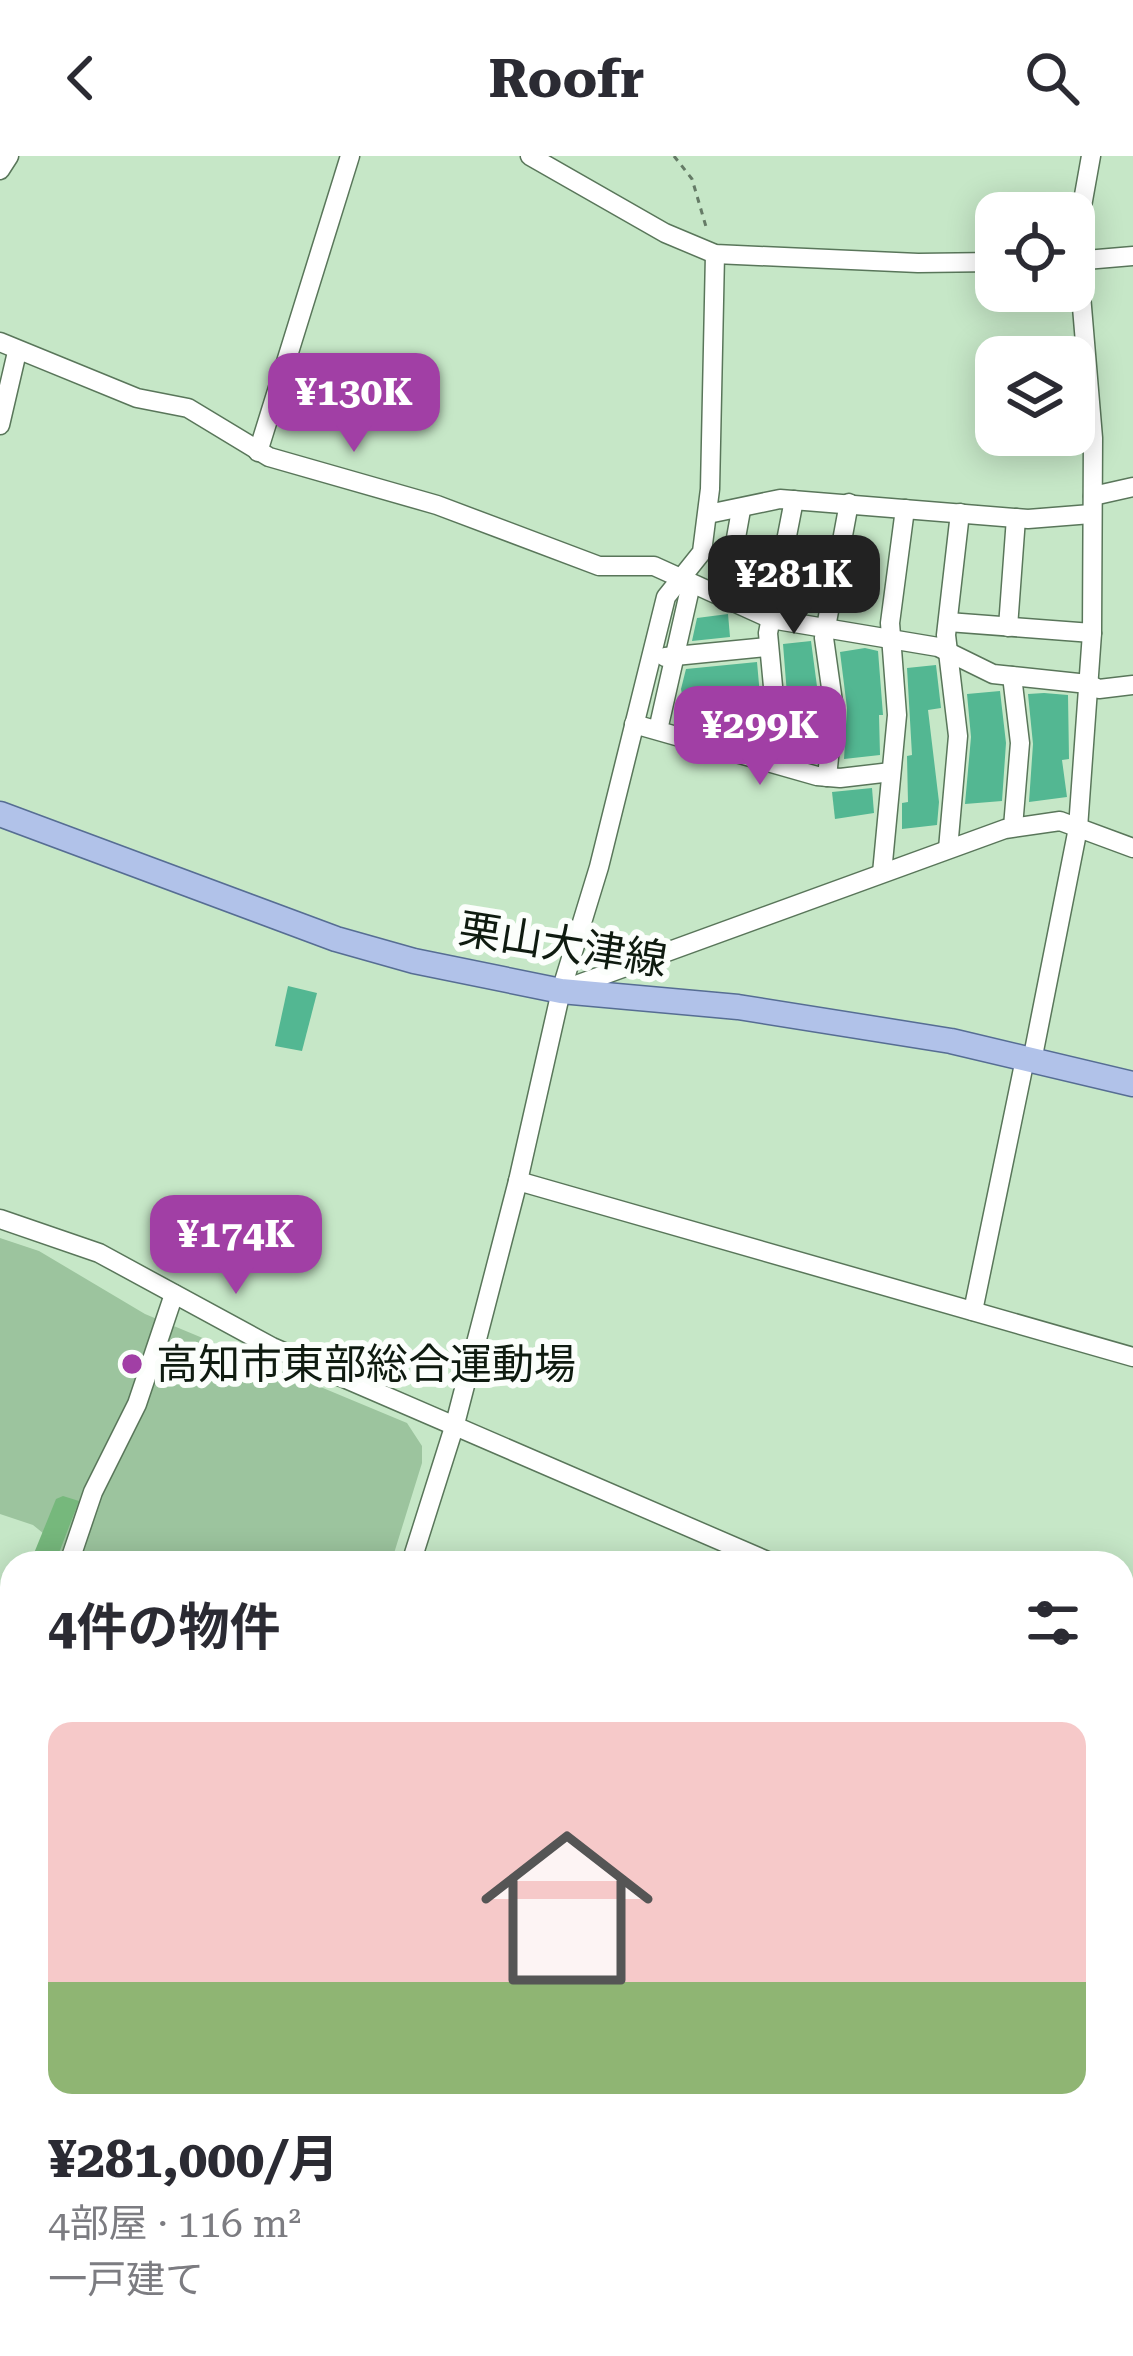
<!DOCTYPE html>
<html lang="ja">
<head>
<meta charset="utf-8">
<style>
	body { margin:0; font-family:"Roboto Serif","Noto Sans JP",serif; background:#f2f2f3; color:#2b2b33; height:100vh; display:flex; flex-direction:column; font-size:45px; white-space:nowrap }
	* { box-sizing:border-box; margin:0 }
	p { font-size:39px; color:#7c7c81 }
	.icon { flex:none; width:66px; height:66px; fill:none; stroke:currentColor; stroke-width:2; stroke-linecap:round; stroke-linejoin:round }
	.map { position:relative; flex:1; overflow:hidden }
	.details { position:absolute; left:0px; top:1395px; width:1134px; height:807px; display:flex; flex-direction:column; background:#fff; border-radius:36px 36px 0 0; box-shadow:0 6px 30px #0003 }
	.details>* { flex:none }
	.tools { position:absolute; left:975px; top:36px; display:grid; gap:24px }
	.tools a { display:grid; place-items:center; width:120px; height:120px; border-radius:24px; background:#fff; box-shadow:0 6px 30px #0003; font-size:60px }
	.price { position:absolute; translate:-50% -102px; padding:0 27px; border-radius:24px; background:#a13fa5; color:#fff; font-size:39px; line-height:78px; filter:drop-shadow(0 3px 6px #0008) }
	.price::after { content:''; position:absolute; left:50%; top:72px; width:36px; height:27px; margin-left:-18px; background:inherit; clip-path:polygon(0 0,100% 0,50% 100%) }
	.price.current { background:#222; color:#fff }
	ul { padding:0; list-style:none }
	li { display:grid; align-content:center; gap:24px; height:636px; padding:0 48px }
	li span { display:grid; place-items:center; height:372px; border-radius:24px; color:#555 }
	li>.icon { margin-inline-start:auto }
	span .icon { width:216px; height:216px; fill:#fffc; stroke-width:1 }
	li b { font-size:51px }
	h2 { display:flex; justify-content:space-between; align-items:center; height:144px; padding:0 48px; font-size:51px }
	header { display:flex; justify-content:space-between; align-items:center; height:156px; padding:0 48px; background:#fff; font-size:54px; font-weight:700 }
	.map>svg:first-child { display:block }
</style>
</head>
<body>
<header><svg class="icon" aria-label="back" viewBox="0 0 24 24"><path d="M15 5l-7 7 7 7"/></svg>Roofr<svg class="icon" aria-label="search" viewBox="0 0 24 24"><circle cx="10" cy="10" r="6"/><path d="M15 15l6 6"/></svg></header>
<div class="map">
<svg width="1133" height="2200" viewBox="0 0 1133 2200">
	<rect width="100%" height="100%" fill="#c6e7c7"/>
	<g fill="#9cc49e">
		<polygon points="0,1082 39,1095 145,1158 407,1267 422,1290 422,1307 391,1407 54,1407 59,1390 33,1369 0,1358"/>
		<polygon points="12,1545 12,2190 142,2190 138,2200 0,2200 0,1588"/>
	</g>
	<polygon fill="#76b87c" points="63,1340 79,1345 55,1407 30,1407 56,1343"/>
	<g fill="#29aebd">
		<polygon points="1133,1971 1133,2093 1122,2105 1122,1982"/>
		<polygon points="894,2190 1038,2190 1028,2200 880,2200"/>
	</g>
	<g fill="#53b792">
		<polygon points="728,458 730,481 692,485 697,462"/>
		<polygon points="811,485 820,553 816,599 799,601 781,596 788,551 783,488"/>
		<polygon points="865,492 878,495 883,559 879,559 880,599 844,603 847,552 840,496"/>
		<polygon points="757,506 761,551 756,579 734,582 728,581 726,571 704,574 681,567 679,550 684,549 681,533 686,513"/>
		<polygon points="936,509 941,552 928,554 939,646 937,669 902,673 902,647 908,646 907,600 912,599 907,512"/>
		<polygon points="1000,535 1006,587 1002,645 965,648 971,581 967,538"/>
		<polygon points="1044,537 1068,539 1069,603 1062,604 1067,641 1029,646 1033,588 1028,538"/>
		<polygon points="872,632 874,657 835,663 832,636"/>
		<polygon points="288,830 317,837 302,895 275,890"/>
	</g>
	<g fill="none" stroke-linecap="round" stroke-linejoin="round">
		<g stroke="#59765a" stroke-width="21">
			<g id="minor">
				<polyline points="530,0 665,77 715,98 918,107 996,106"/>
				<polyline points="0,14 9,0"/>
				<polyline points="1074,95 1091,0"/>
				<polyline points="1074,105 1133,100"/>
				<polyline points="0,186 137,242 188,252 269,301 437,349 599,410 654,410 771,463 938,491 993,518 1088,528 1099,533 1133,529"/>
				<polyline points="0,269 17,196"/>
				<polyline points="258,296 350,0"/>
				<polyline points="1093,340 1133,331"/>
				<polyline points="708,358 780,343 1028,363 1091,358"/>
				<polyline points="725,443 741,354"/>
				<polyline points="948,466 1092,477"/>
				<polyline points="1008,471 1016,362"/>
				<polyline points="665,501 767,491"/>
				<polyline points="1012,520 1020,587 1013,671"/>
				<polyline points="634,568 817,620 840,622 891,616"/>
				<polyline points="658,574 691,428"/>
				<polyline points="765,605 775,552 768,477 794,344"/>
				<polyline points="827,621 834,553 824,482 849,347"/>
				<polyline points="948,693 958,580 946,479 960,357"/>
				<polyline points="882,717 897,559 890,467 905,353"/>
				<polyline points="565,833 1005,673 1060,665 1133,692"/>
				<polyline points="1032,905 1078,672 1092,477 1093,282 1081,139 1074,111"/>
				<polyline points="518,1025 1133,1201"/>
				<polyline points="0,1063 99,1097 272,1191 772,1407"/>
				<polyline points="973,1155 1025,903"/>
				<polyline points="69,1407 93,1336 137,1248 174,1138"/>
				<polyline points="411,1407 455,1268 518,1025 561,835 599,711 666,441 702,396 710,333 715,98"/>
				<polyline points="1122,1558 1133,1564"/>
				<polyline points="0,1656 12,1619"/>
				<polyline points="1122,1718 1133,1711"/>
				<polyline points="1122,1841 1133,1847"/>
				<polyline points="1122,1920 1133,1908"/>
				<polyline points="0,2081 12,2085"/>
				<polyline points="1122,2136 1133,2124"/>
				<polyline points="157,2200 160,2190"/>
				<polyline points="310,2200 329,2190"/>
				<polyline points="800,2200 814,2190"/>
				<polyline points="1060,2200 1069,2190"/>
			</g>
		</g>
		<g stroke="#566d93" stroke-width="27">
			<g id="major">
				<polyline points="0,658 336,783 414,805 561,835 738,851 951,885 1133,928"/>
				<polyline points="1122,1948 1133,1937"/>
				<polyline points="843,2200 856,2190"/>
			</g>
		</g>
		<g stroke="#657b66" stroke-width="3" stroke-dasharray="6 6" stroke-linecap="butt">
			<polyline points="674,0 692,23 707,74"/>
			<polyline points="684,543 716,540 758,544"/>
		</g>
		<use href="#minor" stroke="#fff" stroke-width="18"/>
		<use href="#major" stroke="#b1c2e9" stroke-width="24"/>
	</g>
	<circle fill="#a13fa5" stroke="#fbfefb" stroke-width="4.5" cx="132" cy="1208" r="12"/>
	<g text-anchor="middle" stroke-width="12" stroke-linejoin="round" paint-order="stroke">
		<g font-size="42" fill="#0f1b10" stroke="#fbfefb">
			<text transform="translate(563 788) rotate(9)" y="15">栗山大津線</text>
		</g>
		<g font-size="42" fill="#0f1b10" stroke="#fbfefb" text-anchor="start">
			<text x="156" y="1223">高知市東部総合運動場</text>
		</g>
	</g>
</svg>
<div class="tools">
<a><svg class="icon" aria-label="locate" viewBox="0 0 24 24"><circle cx="12" cy="12" r="6"/><path d="M12 2v4M12 18v4M2 12h4M18 12h4"/></svg></a>
<a><svg class="icon" aria-label="layers" viewBox="0 0 24 24"><path d="M12 4l9 5-9 5-9-5zM3 14l9 5 9-5"/></svg></a>
</div>
<b class="price" style="left:354px;top:299px">¥130K</b>
<b class="price current" style="left:794px;top:481px">¥281K</b>
<b class="price" style="left:760px;top:632px">¥299K</b>
<b class="price" style="left:236px;top:1141px">¥174K</b>
<section class="details">
<h2>4件の物件<svg class="icon" aria-label="filters" viewBox="0 0 24 24"><path d="M4 7h16M4 17h16"/><circle cx="9" cy="7" r="2"/><circle cx="15" cy="17" r="2"/></svg></h2>
<ul>
<li><span style="background:linear-gradient(#f6c9c9 70%,#8fb573 0)"><svg class="icon" aria-label="home" viewBox="0 0 24 24"><path d="M3 11l9-7 9 7M6 9v11h12V9"/></svg></span><div><b>¥281,000/月</b><p>4部屋 · 116 m²</p><p>一戸建て</p></div></li>
</ul>
</section>
</div>
</body>
</html>
